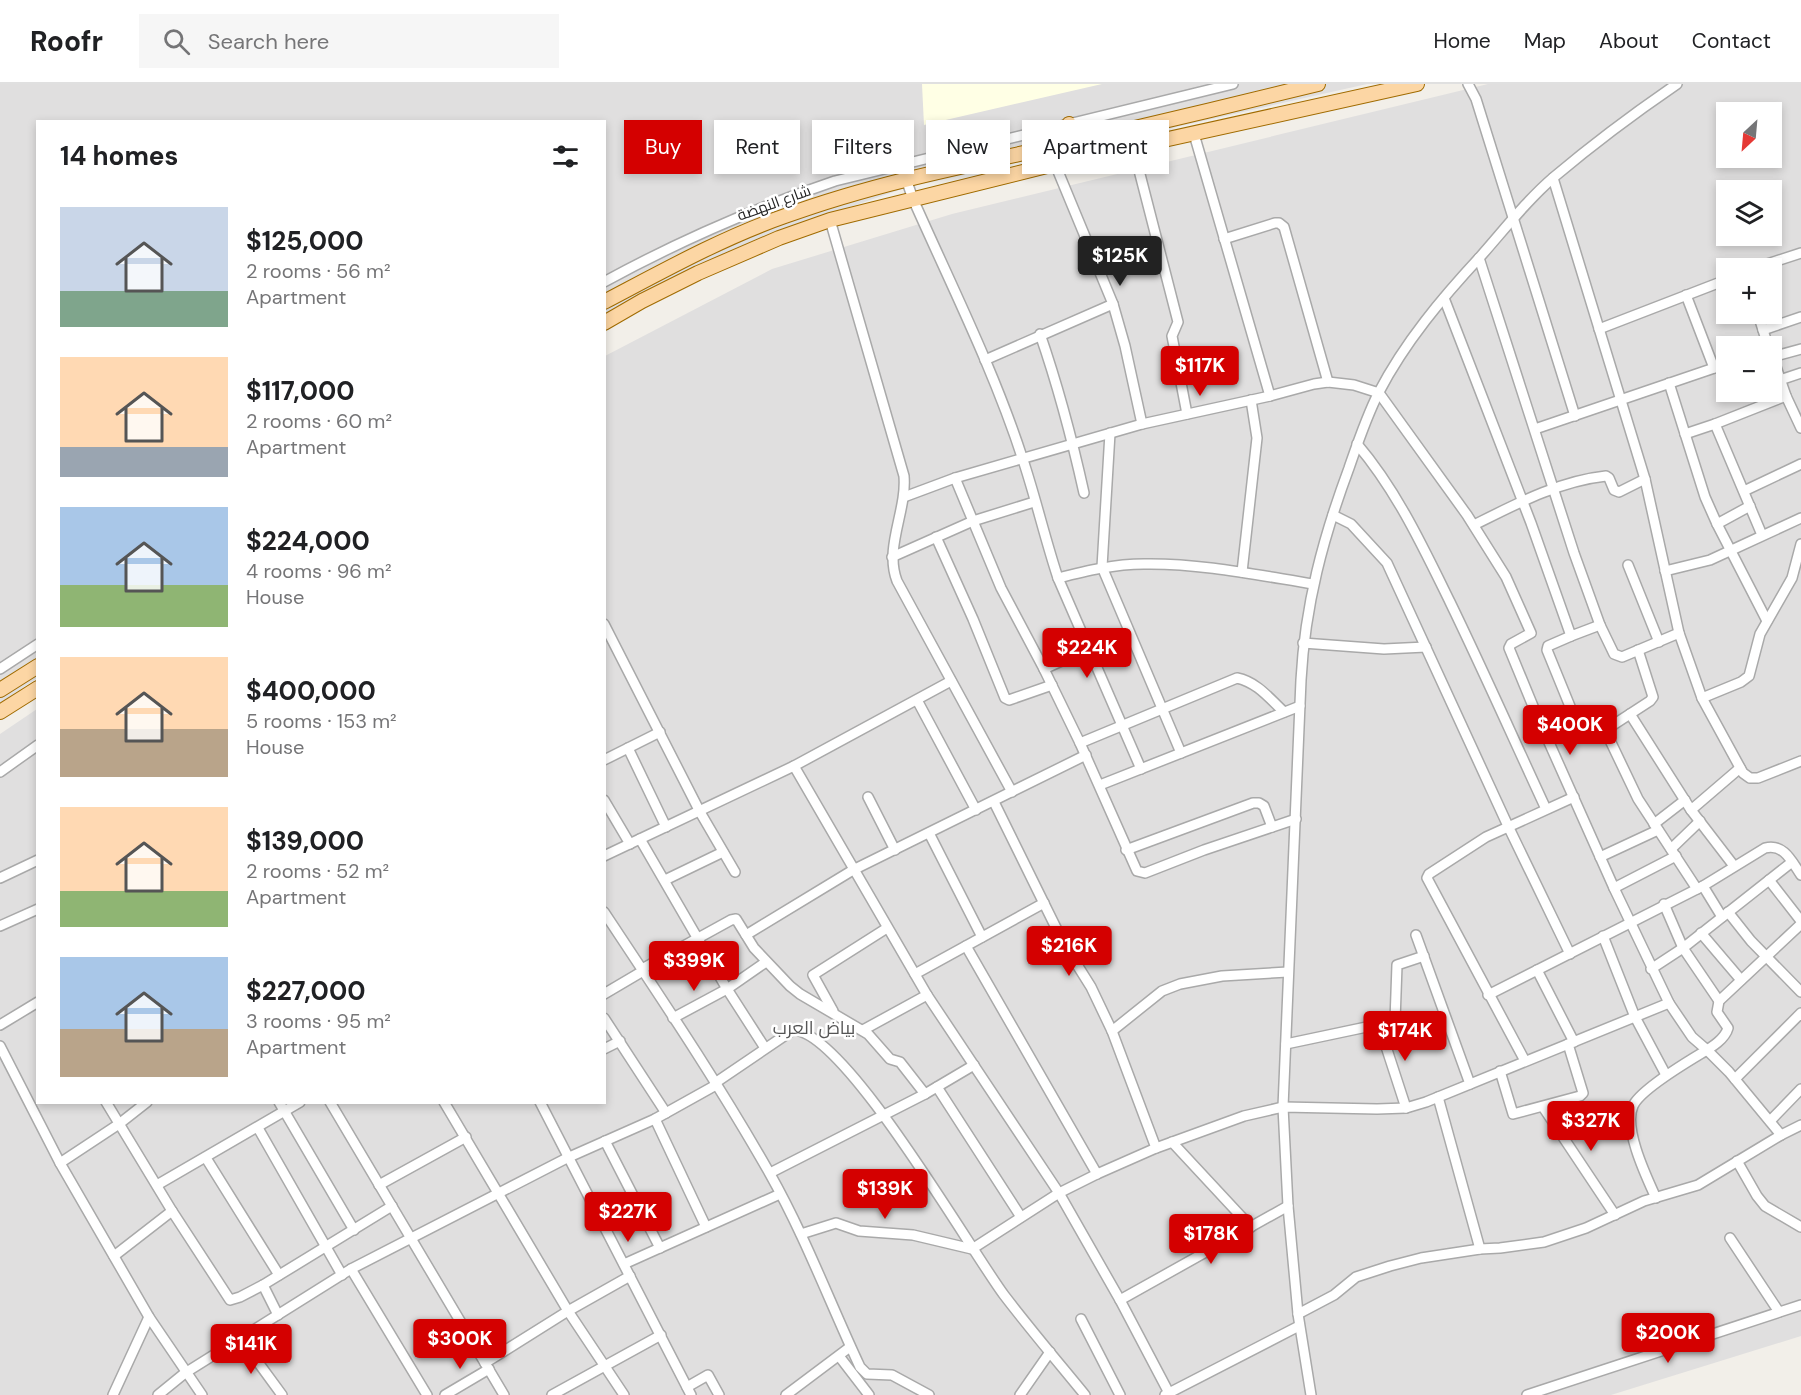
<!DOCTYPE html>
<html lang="en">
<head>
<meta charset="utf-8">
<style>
	body { margin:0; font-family:"DM Sans",Cairo,sans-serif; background:#f6f6f6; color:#202124; height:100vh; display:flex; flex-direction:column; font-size:22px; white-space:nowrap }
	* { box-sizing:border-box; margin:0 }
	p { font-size:20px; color:#757577 }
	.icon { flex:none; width:33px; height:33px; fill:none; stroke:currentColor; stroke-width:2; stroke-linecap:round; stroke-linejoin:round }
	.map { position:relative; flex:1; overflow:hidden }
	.panel { position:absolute; left:36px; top:36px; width:570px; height:984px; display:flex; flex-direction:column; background:#fff; border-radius:0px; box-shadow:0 3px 9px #0003 }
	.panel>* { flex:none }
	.banner { position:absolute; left:624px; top:36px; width:570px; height:54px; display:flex; gap:12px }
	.needle { width:39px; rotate:206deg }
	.fabs { position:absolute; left:1716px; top:18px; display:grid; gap:12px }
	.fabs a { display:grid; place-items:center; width:66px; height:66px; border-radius:0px; background:#fff; box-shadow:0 3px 9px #0003; font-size:30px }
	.price { position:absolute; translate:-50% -51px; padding:0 14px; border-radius:6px; background:#d40000; color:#fff; font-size:20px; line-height:39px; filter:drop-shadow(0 2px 3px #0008) }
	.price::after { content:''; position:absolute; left:50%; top:36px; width:18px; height:14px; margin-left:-9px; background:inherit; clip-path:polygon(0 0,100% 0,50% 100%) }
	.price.current { background:#222; color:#fff }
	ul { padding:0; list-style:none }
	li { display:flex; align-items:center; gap:18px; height:150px; padding:0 24px }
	li span { display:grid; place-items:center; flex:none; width:168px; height:120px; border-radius:0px; color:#555 }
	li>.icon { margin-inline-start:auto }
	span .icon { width:72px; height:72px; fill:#fffc; stroke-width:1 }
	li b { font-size:26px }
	h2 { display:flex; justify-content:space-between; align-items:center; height:72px; padding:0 24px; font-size:26px }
	.chip { padding:0 21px; border-radius:0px; background:#fff; box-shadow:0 3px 9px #0003; font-size:21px; line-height:54px }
	.chip.current { background:#d40000; color:#fff }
	header { display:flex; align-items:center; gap:36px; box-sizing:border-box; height:84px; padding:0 30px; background:#fff; border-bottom:2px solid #e0e0e0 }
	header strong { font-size:28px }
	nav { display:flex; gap:33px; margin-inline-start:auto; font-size:21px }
	.search { width:420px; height:54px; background:#f6f6f6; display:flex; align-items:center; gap:15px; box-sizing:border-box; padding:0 21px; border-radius:0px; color:#757577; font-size:22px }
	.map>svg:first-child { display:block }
</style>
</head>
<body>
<header>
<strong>Roofr</strong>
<div class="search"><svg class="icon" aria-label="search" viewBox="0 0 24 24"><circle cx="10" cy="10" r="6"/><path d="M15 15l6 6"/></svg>Search here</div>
<nav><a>Home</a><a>Map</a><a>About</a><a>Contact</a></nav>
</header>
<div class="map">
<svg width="1801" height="1311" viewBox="0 0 1801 1311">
	<rect width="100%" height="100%" fill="#f2efe9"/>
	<g fill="#e0dfdf" fill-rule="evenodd">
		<polygon points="0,0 1367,0 905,104 757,155 675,192 605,232 604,38 38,38 37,594 0,619"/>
		<path d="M 1488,0 L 1801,0 L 1801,1252 L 1611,1311 L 0,1311 L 0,650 L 37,625 L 38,1018 L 604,1018 L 605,272 L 772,185 L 952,130 ZM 1726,28 L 1772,28 L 1772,74 L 1726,74 ZM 1726,106 L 1772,106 L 1772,152 L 1726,152 ZM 1726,184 L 1772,184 L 1772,230 L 1726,230 ZM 1726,262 L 1772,262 L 1772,308 L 1726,308 Z"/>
	</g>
	<polygon fill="#ffffe5" points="922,0 1102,0 924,41"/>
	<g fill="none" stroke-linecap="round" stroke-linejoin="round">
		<g stroke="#a9a9a9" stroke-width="12">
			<g id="minor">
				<polyline points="1468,0 1476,15 1575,332"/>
				<polyline points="1194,50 1270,312"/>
				<polyline points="1133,63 1178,238 1172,252 1187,330"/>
				<polyline points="1055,80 1113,220 1125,262 1142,340"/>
				<polyline points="1553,94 1645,395 1679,549"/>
				<path d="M 906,95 L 913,115 C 951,201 994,286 1023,376 C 1036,415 1045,455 1058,494 C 1086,487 1114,480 1144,480 C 1200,479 1257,491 1313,500"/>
				<path d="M 830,136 L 904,392 C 907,427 884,463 897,497 L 1012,708"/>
				<polyline points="1224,155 1275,139 1279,139 1284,143 1328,298"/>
				<polyline points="1479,174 1574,469 1600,541 1614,570 1622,573 1679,549 1702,614 1743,689 1750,694 1758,694 1801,677"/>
				<polyline points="1755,184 1801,169"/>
				<path d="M 604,198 C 679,157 755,124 835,97 L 1233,0"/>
				<polyline points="1686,211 1714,284"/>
				<polyline points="1444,214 1531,439 1571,552 1600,541"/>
				<polyline points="1758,230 1768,262"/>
				<polyline points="1599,245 1726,196"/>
				<polyline points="1763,246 1801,233"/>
				<path d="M 1040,250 C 1058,302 1072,355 1084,409"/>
				<polyline points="1772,271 1786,312 1801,344"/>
				<polyline points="1772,273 1801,265"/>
				<polyline points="985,276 1113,220"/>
				<polyline points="1780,296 1801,289"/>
				<polyline points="1669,299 1705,413 1717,440 1767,537"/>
				<polyline points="1715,340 1762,451"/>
				<polyline points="1535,345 1726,280"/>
				<polyline points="1110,349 1102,483 1181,669"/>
				<polyline points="1685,350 1715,340 1786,312"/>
				<path d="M 1357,360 C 1397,407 1423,463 1450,518 C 1483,586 1514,656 1546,725"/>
				<polyline points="955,394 1001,504 1044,585 1080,659 1137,787 1145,789 1204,766 1296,735"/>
				<polyline points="1744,407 1801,380"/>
				<polyline points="904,413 955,394 1142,340 1270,312 1314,300 1328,298 1354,301 1379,309 1467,431 1506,493 1531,549 1511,560 1509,564 1535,627 1614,804 1669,919 1692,953 1707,966 1729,988 1781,1051"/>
				<polyline points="1333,431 1351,440 1387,479 1508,742 1570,870"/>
				<polyline points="1717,440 1750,422"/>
				<path d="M 1474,441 C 1516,420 1559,397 1606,392 L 1609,394 L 1614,406 L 1619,408 L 1645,395"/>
				<polyline points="936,453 973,535 1005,614 1009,616 1052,601"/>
				<polyline points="892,473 973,437 1034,418"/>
				<polyline points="1628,481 1659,558"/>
				<polyline points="1665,487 1710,476 1801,434"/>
				<polyline points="1242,488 1257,354 1251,316"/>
				<polyline points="1058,494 1141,685"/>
				<polyline points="604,540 700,728 735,788"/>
				<polyline points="1571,552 1548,562 1547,566 1578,642"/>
				<polyline points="1303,559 1384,565 1426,563"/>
				<polyline points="1638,566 1653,613 1650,617 1610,643 1606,648 1638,715 1697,805"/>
				<polyline points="0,585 38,560"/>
				<polyline points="1044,585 1088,565"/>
				<polyline points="1702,614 1741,598 1749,592 1760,550 1792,494 1801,460"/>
				<polyline points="917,616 976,726"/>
				<polyline points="1630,630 1691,726 1734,782"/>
				<path d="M 1080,659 L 1237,594 C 1257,598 1270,615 1284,628"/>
				<polyline points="628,664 666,743"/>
				<polyline points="604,676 660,648"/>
				<polyline points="794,682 927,911 1059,1109 1120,1216 1169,1309"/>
				<polyline points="0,688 38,661"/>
				<polyline points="1100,701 1300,622"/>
				<polyline points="868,713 895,766"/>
				<polyline points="604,716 630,760"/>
				<polyline points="994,718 1064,860 1091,903 1112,947 1156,1064"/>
				<polyline points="1691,726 1740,684"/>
				<polyline points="1654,740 1685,716"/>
				<polyline points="929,749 982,853"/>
				<polyline points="640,755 727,905 765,964"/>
				<polyline points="1671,765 1700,737"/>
				<polyline points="1126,766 1253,719 1259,719 1264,722 1272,743"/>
				<polyline points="604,772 794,682 951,597"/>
				<polyline points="1600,773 1658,746"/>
				<polyline points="0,794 38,776"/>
				<polyline points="665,796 723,768"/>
				<polyline points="1769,796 1801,837"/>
				<polyline points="1703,802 1722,833"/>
				<polyline points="1614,804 1676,772"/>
				<polyline points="1664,820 1683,864 1719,917"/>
				<path d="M 604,828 C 661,914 719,1000 770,1090 C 805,1152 830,1219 860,1283 L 867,1290 L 892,1291 L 929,1311"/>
				<polyline points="1728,828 1751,857 1801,908"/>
				<polyline points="0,842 38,825"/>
				<polyline points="1701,849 1741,896"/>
				<polyline points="746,851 853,786 1086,671"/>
				<polyline points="1416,851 1470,1000"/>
				<polyline points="1603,852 1635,933 1666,991"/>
				<polyline points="966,862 1097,1090"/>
				<polyline points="642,885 731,836 736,835 754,864 790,902 800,910 868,950 890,975 900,978 925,1010"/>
				<polyline points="1651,885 1683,864 1792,778"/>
				<polyline points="1537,886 1574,958"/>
				<polyline points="915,890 1044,819"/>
				<polyline points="604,910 643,887"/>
				<path d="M 1488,911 L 1703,802 L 1765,764 C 1784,759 1792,778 1801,791"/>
				<polyline points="833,927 813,891 887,844"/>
				<polyline points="604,934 666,1029"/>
				<polyline points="673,934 727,905 766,878"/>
				<polyline points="0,941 38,918"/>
				<polyline points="1379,941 1406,1024"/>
				<polyline points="863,946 927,911"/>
				<polyline points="1112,947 1162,907 1180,900 1222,892 1288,888"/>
				<polyline points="1286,960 1395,937 1397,881 1424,872"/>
				<polyline points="0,962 60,1079 149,1233 202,1311"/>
				<polyline points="604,965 620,957"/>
				<polyline points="1525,977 1427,794 1429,790 1486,753 1574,713"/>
				<polyline points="1500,987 1513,1030 1580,1012 1583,1009 1568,960"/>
				<polyline points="1735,995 1801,929"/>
				<path d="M 715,999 L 793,946 C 845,947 969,1164 1004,1211 C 1030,1245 1058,1278 1085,1311"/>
				<polyline points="937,1003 1021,1133"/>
				<polyline points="1438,1013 1480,1165"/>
				<polyline points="106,1018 172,1127 230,1216 240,1213 263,1201 392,1122"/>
				<polyline points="279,1018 354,1146"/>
				<polyline points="330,1018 504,1311"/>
				<polyline points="444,1018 568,1227 624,1311"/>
				<polyline points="540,1018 691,1311"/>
				<polyline points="1543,1023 1615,1131"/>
				<polyline points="655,1035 706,1143"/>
				<polyline points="1770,1037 1801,1005"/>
				<polyline points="258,1044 342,1191"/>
				<polyline points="605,1057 660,1164"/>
				<polyline points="1172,1058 1251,1143"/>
				<polyline points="206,1074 279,1191"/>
				<polyline points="1737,1077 1757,1112 1765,1122 1801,1143"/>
				<polyline points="60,1079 119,1040 147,1018"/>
				<polyline points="770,1089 925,1010 974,981"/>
				<polyline points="157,1101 300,1018"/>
				<polyline points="379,1101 466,1053"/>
				<path d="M 1656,1114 C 1646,1092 1623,1044 1633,1022 C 1640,1006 1687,978 1702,969 C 1712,963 1725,955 1728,944 L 1717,928 L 1719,917 L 1801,840"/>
				<polyline points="801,1150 836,1139 859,1147 913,1151 972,1165 1059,1109 1097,1090 1156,1064 1244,1032 1283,1023 1377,1025 1406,1024 1426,1018 1669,919"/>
				<polyline points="1730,1154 1779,1228"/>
				<polyline points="114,1172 172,1127"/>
				<polyline points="624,1180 780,1110"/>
				<polyline points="351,1185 427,1311"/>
				<polyline points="263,1201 278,1231"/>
				<polyline points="1120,1216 1288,1122"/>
				<polyline points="1298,1230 1334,1211 1356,1193 1390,1182 1421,1174 1480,1165 1500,1164 1544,1158 1586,1144 1644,1117 1698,1101 1781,1051 1801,1041"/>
				<polyline points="1081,1235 1120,1311"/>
				<polyline points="241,1255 282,1311"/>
				<polyline points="839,1272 869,1311"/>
				<polyline points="485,1279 568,1227 630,1192"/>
				<polyline points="687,1303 708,1291 719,1311"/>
				<polyline points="113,1311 149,1233"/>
				<polyline points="158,1311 185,1289 351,1185 567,1074 655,1035 716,1001"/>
				<polyline points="445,1311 489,1285"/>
				<polyline points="552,1311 661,1251"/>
				<polyline points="786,1311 850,1263"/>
				<polyline points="1020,1311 1050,1268"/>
				<polyline points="1165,1311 1299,1242"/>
				<path d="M 1311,1311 L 1298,1230 L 1288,1122 L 1283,1023 L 1301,596 C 1305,521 1323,454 1349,384 C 1358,358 1367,331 1379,308 C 1405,258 1442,214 1480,173 C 1504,146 1526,117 1554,93 C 1592,61 1636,28 1677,0"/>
				<polyline points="1527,1311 1801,1221"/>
			</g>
		</g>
		<g stroke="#a06b00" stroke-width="16">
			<g id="primary">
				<polyline points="1069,40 1073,58"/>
				<path d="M 604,218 C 663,187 722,154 785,132 C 878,98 974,80 1071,59 C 1153,40 1236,20 1318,0"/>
				<polyline points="604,239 642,217 698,189 779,154 830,136 1055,80 1417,0"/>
				<polyline points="0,606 38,582"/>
				<polyline points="0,628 38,604"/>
			</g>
		</g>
		<use href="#minor" stroke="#fff" stroke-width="9"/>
		<use href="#primary" stroke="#fcd6a4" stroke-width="14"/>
	</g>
	<g text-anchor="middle" stroke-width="5" stroke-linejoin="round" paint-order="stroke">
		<g font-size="15" fill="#222" stroke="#fff">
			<text transform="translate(774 119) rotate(-20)" y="5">شارع النهضة</text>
		</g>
		<g font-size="18" fill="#555" stroke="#fff">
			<text x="814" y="950">بياض العرب</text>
		</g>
	</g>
</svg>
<div class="fabs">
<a><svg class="needle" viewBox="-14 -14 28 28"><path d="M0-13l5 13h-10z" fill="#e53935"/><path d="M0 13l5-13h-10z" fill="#757577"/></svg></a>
<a><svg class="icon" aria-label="layers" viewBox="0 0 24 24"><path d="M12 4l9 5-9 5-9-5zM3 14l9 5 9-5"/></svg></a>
<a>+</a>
<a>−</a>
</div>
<b class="price current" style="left:1120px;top:203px">$125K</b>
<b class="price" style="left:1200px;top:313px">$117K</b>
<b class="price" style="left:1087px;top:595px">$224K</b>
<b class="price" style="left:1570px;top:672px">$400K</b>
<b class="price" style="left:1069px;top:893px">$216K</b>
<b class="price" style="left:694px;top:908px">$399K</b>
<b class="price" style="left:1405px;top:978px">$174K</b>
<b class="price" style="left:1591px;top:1068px">$327K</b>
<b class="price" style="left:885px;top:1136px">$139K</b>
<b class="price" style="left:628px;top:1159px">$227K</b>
<b class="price" style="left:1211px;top:1181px">$178K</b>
<b class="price" style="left:1668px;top:1280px">$200K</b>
<b class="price" style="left:460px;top:1286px">$300K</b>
<b class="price" style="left:251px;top:1291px">$141K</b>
<div class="banner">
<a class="chip current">Buy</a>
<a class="chip">Rent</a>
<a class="chip">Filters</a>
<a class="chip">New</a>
<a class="chip">Apartment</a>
</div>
<section class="panel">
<h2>14 homes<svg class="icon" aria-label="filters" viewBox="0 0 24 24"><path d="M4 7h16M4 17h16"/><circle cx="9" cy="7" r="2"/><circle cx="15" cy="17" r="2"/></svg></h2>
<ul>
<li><span style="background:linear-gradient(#c9d6e8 70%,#7fa58c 0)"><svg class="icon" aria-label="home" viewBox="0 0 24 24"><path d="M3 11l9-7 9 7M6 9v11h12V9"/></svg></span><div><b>$125,000</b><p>2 rooms · 56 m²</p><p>Apartment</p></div></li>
<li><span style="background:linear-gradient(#ffd9b3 75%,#9aa5b1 0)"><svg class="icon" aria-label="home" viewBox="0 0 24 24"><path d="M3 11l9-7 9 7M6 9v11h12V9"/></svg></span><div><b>$117,000</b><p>2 rooms · 60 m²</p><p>Apartment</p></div></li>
<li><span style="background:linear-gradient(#a9c7e8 65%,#8fb573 0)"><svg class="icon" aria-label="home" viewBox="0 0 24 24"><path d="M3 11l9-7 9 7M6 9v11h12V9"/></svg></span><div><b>$224,000</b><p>4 rooms · 96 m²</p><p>House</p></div></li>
<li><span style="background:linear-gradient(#ffd9b3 60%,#b9a48a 0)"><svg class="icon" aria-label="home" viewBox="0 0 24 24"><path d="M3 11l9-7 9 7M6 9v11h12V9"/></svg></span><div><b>$400,000</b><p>5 rooms · 153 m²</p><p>House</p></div></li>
<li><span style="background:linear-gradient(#ffd9b3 70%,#8fb573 0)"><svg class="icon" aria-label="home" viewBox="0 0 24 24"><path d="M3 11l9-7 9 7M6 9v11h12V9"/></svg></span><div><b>$139,000</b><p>2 rooms · 52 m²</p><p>Apartment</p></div></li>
<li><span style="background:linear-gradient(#a9c7e8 60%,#b9a48a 0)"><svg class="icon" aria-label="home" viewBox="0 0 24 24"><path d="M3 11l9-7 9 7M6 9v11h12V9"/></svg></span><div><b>$227,000</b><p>3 rooms · 95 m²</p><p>Apartment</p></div></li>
</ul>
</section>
</div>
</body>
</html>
